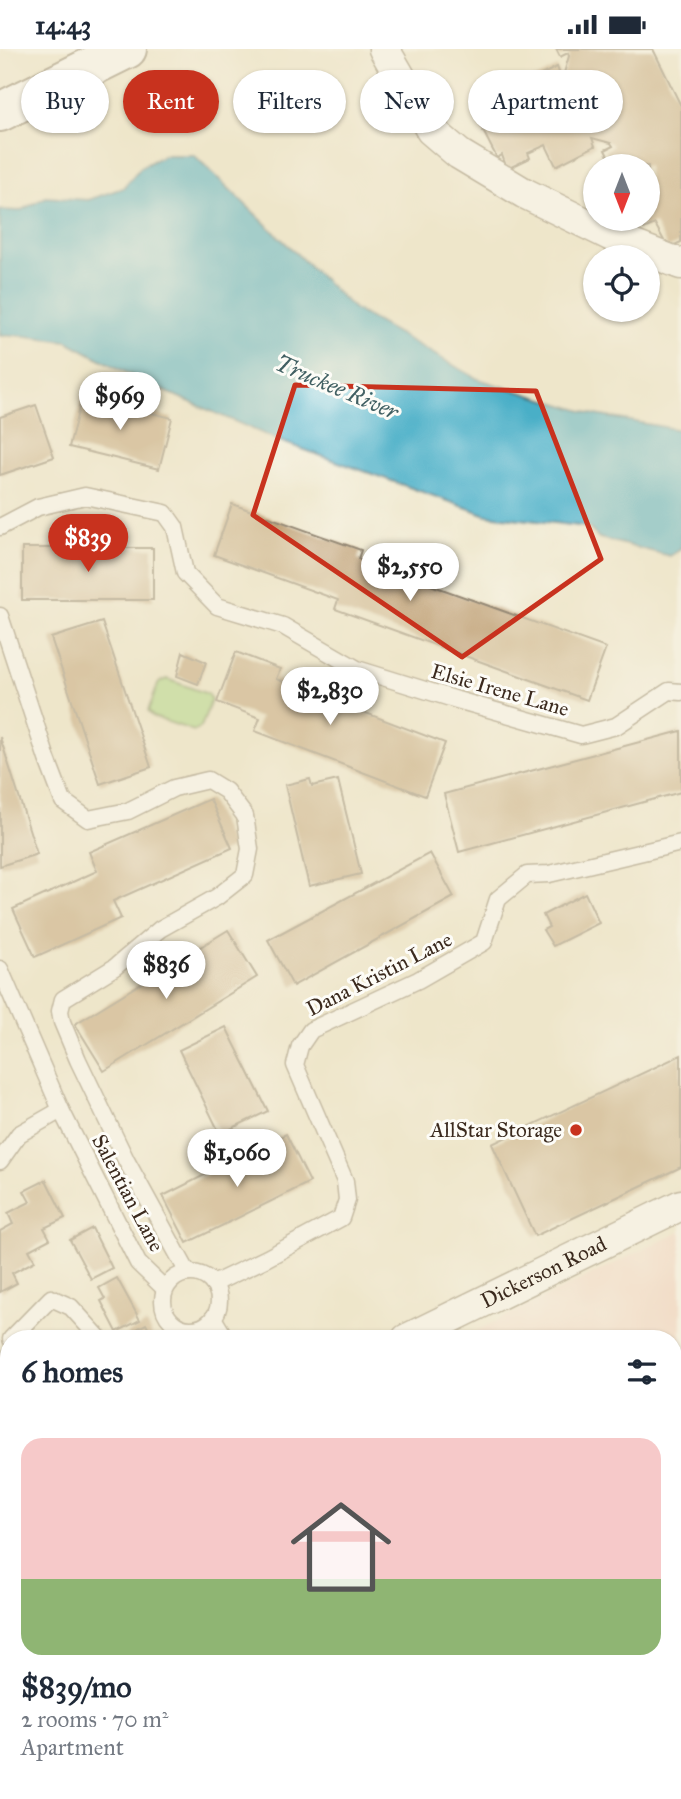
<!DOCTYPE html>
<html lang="en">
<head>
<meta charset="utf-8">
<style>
	body { margin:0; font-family:"IM FELL Great Primer",serif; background:#f6f6f7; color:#1f2937; height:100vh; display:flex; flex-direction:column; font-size:26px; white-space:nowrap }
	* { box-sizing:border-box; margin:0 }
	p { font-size:23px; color:#747a83 }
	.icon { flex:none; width:38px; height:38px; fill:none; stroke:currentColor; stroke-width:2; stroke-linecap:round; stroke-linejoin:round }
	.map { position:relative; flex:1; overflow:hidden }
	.drawer { position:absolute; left:0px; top:1281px; width:682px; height:469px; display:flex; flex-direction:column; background:#fff; border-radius:28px 28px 0 0; box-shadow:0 2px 5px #0004 }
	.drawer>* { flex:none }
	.top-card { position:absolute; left:21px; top:21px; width:640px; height:63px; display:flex; gap:14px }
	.needle { width:46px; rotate:180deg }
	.tools { position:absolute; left:583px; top:105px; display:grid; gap:14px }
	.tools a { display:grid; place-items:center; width:77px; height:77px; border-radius:50%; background:#fff; box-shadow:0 2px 5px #0004; font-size:35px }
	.price { position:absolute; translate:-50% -60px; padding:0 16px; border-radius:24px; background:#fff; color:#222; font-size:23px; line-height:46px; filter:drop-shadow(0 2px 4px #0008) }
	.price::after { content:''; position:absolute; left:50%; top:42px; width:21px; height:16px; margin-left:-10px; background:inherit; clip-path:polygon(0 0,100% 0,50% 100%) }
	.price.current { background:#c8321e; color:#fff }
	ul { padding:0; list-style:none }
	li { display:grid; align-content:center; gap:14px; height:371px; padding:0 21px }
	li+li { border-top:2px solid #e0e1e3 }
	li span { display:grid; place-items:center; height:217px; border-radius:21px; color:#555 }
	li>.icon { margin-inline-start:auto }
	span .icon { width:126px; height:126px; fill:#fffc; stroke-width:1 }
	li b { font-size:30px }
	h2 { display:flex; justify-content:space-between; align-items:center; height:84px; padding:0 21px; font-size:30px }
	.tag { padding:0 24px; border-radius:32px; background:#fff; box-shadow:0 2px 5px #0004; font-size:24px; line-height:63px }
	.tag.current { background:#c8321e; color:#fff }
	.status { display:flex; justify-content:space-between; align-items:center; height:49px; padding:0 35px; background:#fff; direction:ltr }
	.status svg { height:19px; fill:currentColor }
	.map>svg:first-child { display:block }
</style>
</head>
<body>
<div class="status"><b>14:43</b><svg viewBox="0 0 49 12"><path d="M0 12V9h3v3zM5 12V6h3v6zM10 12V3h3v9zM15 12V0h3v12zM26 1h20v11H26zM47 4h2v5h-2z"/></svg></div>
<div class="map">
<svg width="681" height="1750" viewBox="0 0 681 1750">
	<rect width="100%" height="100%" fill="#fdfcf7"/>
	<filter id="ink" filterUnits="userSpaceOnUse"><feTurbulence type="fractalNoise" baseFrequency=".0143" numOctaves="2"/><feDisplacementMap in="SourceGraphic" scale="14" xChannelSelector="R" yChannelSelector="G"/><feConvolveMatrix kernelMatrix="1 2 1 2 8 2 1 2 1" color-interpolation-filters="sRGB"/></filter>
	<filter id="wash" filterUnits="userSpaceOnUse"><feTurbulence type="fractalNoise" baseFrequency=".00686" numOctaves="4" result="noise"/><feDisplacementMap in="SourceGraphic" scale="28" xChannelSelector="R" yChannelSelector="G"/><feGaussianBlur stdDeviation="1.57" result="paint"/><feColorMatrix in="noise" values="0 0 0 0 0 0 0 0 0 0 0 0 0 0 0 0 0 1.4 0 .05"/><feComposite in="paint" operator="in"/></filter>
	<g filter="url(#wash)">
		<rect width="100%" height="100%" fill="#eee6ca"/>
		<g fill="#f6d2c4">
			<polygon points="681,1182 681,1398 674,1401 674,1290 460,1290"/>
			<polygon points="9,1507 9,1706 0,1710 0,1511"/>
		</g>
		<g fill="#d1bfbe">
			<polygon points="681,1398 681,1508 674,1512 674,1401"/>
			<polygon points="681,1684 681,1750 523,1750 544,1741 674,1741 674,1687"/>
			<polygon points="9,1706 9,1741 183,1741 165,1750 0,1750 0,1710"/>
		</g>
		<polygon fill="#aad783" stroke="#728050" stroke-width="2" points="167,630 208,645 211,651 201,678 194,682 153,668 148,662 159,633"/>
		<polygon fill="#48afc7" stroke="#426c72" stroke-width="2" points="164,106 194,106 354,260 478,330 596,366 681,381 681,500 670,507 599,489 588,478 487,466 280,392 144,333 67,292 17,286 0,287 0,161 20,162 46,148 88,151 123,139 141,118"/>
		<g id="blocks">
			<g fill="#c0a075">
				<polygon points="556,0 653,0 681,57 681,193 668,199 655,175 644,180 639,170 648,170 648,117 613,117 605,101 613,97 611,94 592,89 595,97 556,117 546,96 528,104 530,109 507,120 502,106 497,109 480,76 485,72 477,58 557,18 560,26 564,24 569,7 568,4 560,8"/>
				<polygon points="82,347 172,369 159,420 69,398"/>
				<polygon points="36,356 54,408 0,426 0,368"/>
				<polygon points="232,455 361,501 358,510 606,599 587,651 335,560 338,551 214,506"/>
				<rect x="22" y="499" width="131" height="52"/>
				<polygon points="102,573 151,718 100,735 51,589"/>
				<polygon points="183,603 206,613 198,635 177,627"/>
				<polygon points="236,603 280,620 276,630 445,694 425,747 255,682 260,669 217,653"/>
				<polygon points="681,682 681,743 459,803 444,745"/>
				<polygon points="0,688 37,805 0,817"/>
				<polygon points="310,730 312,737 338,731 361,825 309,837 285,736"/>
				<polygon points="210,750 232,799 113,852 121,869 35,908 13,860 97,822 89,803"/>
				<polygon points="430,804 454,848 293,937 268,891"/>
				<polygon points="585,844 599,874 553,897 543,881 549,878 543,866"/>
				<polygon points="228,881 257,928 104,1022 75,975"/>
				<polygon points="226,978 268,1062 220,1085 179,1001"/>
				<polygon points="681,1006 681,1118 535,1187 492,1095"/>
				<polygon points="286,1085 310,1133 187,1194 163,1147"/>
				<polygon points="46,1131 65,1169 44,1179 50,1190 29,1201 35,1212 12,1224 17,1234 0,1243 0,1182 13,1175 8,1164 30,1153 24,1142"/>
				<polygon points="92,1179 112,1219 91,1230 70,1191"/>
				<polygon points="117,1229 140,1271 117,1283 101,1252 105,1250 99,1239"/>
				<polygon points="146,1275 154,1290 130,1290 127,1285"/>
				<polygon points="9,1298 9,1321 0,1311 0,1305"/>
				<polygon points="0,1632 9,1650 9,1673 7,1669 0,1672"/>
			</g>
		</g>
	</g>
	<g filter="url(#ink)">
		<use href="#blocks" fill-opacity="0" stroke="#948874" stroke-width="2"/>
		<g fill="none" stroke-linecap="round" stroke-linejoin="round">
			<g stroke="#948874" stroke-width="19">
				<g id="lane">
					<polyline points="0,478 38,458 85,447 165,464 175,478 185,524 217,557 283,577 357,620 457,651 581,686 616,677 669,642 681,643"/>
					<polyline points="0,567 47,710 63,752 88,770 128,762 174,739 208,731 226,742 245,767 250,800 245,826 217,848 160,880 115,918 63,950 60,962 62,973 78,1011 126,1111 188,1224"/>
					<polyline points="0,920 61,1061 138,1214 165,1240"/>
					<polyline points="0,1112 19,1085 61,1061"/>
					<circle cx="191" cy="1252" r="28"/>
					<polyline points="213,1235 267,1209 341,1169 347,1151 345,1132 295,1016 300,997 311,981 418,931 484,893 498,850 527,826 549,825 681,794"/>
					<polyline points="213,1269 226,1290"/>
					<polyline points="11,1290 51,1249 71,1258 100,1290"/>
					<polyline points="560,1750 569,1741"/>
					<polyline points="680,1750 681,1750"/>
				</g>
			</g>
			<g stroke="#948874" stroke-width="33">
				<g id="street">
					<polyline points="384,0 431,81 459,105 524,144 624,193 681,215"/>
					<path id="s1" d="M 407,1290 L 681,1156"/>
					<polyline points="0,1485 9,1480"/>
				</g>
			</g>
			<g stroke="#948874" stroke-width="42">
				<g id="secondary">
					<polyline points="0,63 127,0"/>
					<polyline points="674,1572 681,1569"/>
					<polyline points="227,1750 245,1741"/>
					<polyline points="339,1750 359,1741"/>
				</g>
			</g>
			<use href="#lane" stroke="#fff" stroke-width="16"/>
			<use href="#street" stroke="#fff" stroke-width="30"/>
			<use href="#secondary" stroke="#fff" stroke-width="38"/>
			<g stroke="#3b2a1e" stroke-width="8">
				<g id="rail">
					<polyline points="674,1438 681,1435"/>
					<polyline points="674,1457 681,1453"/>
					<polyline points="10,1750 29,1741"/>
					<polyline points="52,1750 70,1741"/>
				</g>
			</g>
			<use href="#rail" stroke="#fdfcf7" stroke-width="5" stroke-dasharray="16" stroke-linecap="butt"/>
		</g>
	</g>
	<path d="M0 0H681V1750H0ZM 295,336 L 536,342 L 601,510 L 462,608 L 253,466 Z" fill="#eee6ca" fill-opacity=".55" fill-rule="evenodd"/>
	<path fill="none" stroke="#c8321e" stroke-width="5" stroke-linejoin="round" d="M 295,336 L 536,342 L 601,510 L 462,608 L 253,466 Z"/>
	<circle fill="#c8321e" stroke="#fdfcf7" stroke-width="2.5" cx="576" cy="1081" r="7"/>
	<g text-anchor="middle" stroke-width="6" stroke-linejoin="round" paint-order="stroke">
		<g font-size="21" fill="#3b2a1e" stroke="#fdfcf7">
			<text transform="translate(500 641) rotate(16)" y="7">Elsie Irene Lane</text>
			<text transform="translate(379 925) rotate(-27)" y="7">Dana Kristin Lane</text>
			<text transform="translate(128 1144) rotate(62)" y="7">Salentian Lane</text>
			<text dy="7" stroke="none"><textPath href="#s1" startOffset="152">Dickerson Road</textPath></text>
		</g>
		<g font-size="21" fill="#3b2a1e" stroke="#fdfcf7" text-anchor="end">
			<text x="562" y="1088">AllStar Storage</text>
		</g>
		<g font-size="23" font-style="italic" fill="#405f62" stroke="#fdfcf7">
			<text transform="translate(337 338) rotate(23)" y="8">Truckee River</text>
		</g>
	</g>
</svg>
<div class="tools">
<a><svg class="needle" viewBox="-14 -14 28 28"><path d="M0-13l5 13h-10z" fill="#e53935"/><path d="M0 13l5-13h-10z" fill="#747a83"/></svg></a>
<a><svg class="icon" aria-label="locate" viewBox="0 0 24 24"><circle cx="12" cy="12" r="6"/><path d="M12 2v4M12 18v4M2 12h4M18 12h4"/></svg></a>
</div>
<b class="price" style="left:120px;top:383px">$969</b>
<b class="price current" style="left:88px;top:525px">$839</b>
<b class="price" style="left:410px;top:554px">$2,550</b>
<b class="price" style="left:330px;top:678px">$2,830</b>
<b class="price" style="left:166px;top:952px">$836</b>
<b class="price" style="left:237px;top:1140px">$1,060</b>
<div class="top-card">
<a class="tag">Buy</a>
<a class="tag current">Rent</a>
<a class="tag">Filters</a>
<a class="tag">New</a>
<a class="tag">Apartment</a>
</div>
<section class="drawer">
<h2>6 homes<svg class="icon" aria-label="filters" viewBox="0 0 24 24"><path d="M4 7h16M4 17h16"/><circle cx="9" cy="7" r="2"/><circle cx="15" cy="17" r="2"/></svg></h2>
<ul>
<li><span style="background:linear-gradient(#f6c9c9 65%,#8fb573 0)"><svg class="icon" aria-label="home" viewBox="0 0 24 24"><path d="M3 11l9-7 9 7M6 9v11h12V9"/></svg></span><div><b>$839/mo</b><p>2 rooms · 70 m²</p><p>Apartment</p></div></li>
</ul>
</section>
</div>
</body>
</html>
